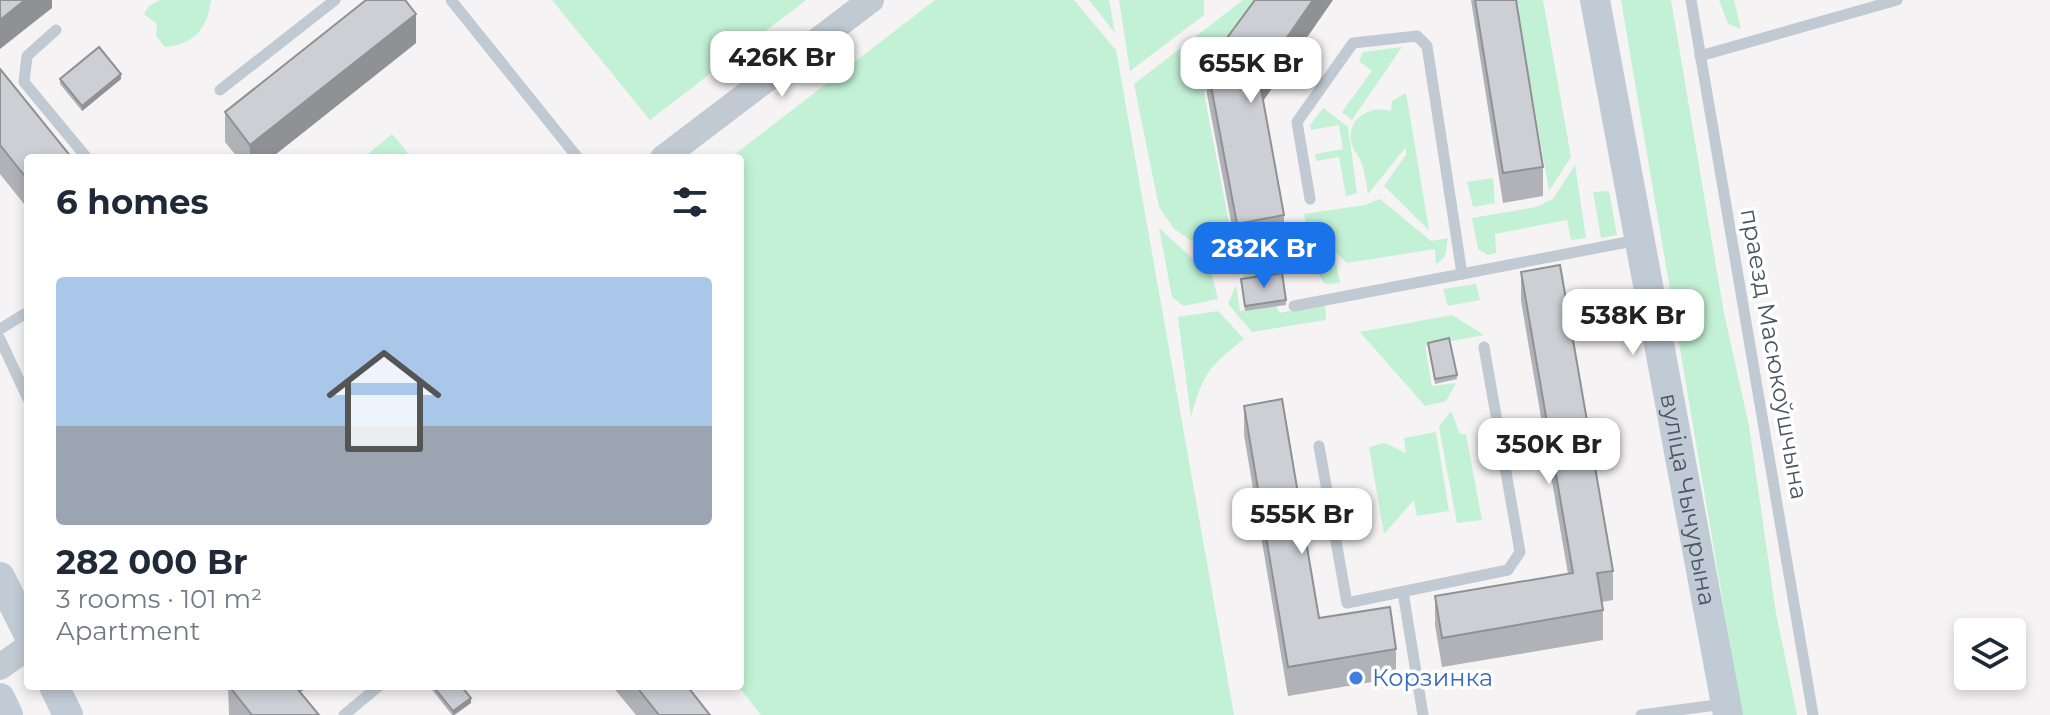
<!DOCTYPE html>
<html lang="en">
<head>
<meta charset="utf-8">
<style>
	body { margin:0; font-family:Montserrat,sans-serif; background:#f2f2f3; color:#1f2937; height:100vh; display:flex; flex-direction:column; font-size:30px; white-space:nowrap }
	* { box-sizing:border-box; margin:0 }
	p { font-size:26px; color:#747a83 }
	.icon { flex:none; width:44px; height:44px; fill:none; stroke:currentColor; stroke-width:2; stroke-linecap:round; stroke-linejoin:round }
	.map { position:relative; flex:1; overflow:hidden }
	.drawer { position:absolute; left:24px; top:154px; width:720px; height:536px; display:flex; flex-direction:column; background:#fff; border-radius:8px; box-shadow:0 4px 12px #0003 }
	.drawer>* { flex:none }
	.controls { position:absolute; left:1954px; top:618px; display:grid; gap:16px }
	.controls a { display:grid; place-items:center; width:72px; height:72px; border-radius:8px; background:#fff; box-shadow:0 4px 12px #0003; font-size:40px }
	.price { position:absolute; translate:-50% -68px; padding:0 18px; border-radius:16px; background:#fff; color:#222; font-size:26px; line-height:52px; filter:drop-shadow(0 2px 4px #0008) }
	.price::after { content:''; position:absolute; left:50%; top:48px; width:24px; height:18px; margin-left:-12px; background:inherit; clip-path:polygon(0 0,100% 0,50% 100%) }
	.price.selected { background:#1a73e8; color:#fff }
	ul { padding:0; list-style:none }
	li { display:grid; align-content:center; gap:16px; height:424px; padding:0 32px }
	li span { display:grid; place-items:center; height:248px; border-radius:8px; color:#555 }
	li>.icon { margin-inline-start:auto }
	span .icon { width:144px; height:144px; fill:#fffc; stroke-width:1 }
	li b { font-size:34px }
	h2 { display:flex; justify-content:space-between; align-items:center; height:96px; padding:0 32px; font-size:34px }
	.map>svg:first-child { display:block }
</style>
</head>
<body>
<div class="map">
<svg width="2050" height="715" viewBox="0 0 2050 715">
	<rect width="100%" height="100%" fill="#f5f3f3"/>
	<g fill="#c3f1d5">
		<path d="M 160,0 L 211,0 C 207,30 194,44 165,47 L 156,36 L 157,24 L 144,14 L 149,6 Z"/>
		<polygon points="552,0 806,0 650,120"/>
		<polygon points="935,0 1074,0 1116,50 1234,715 761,715 738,686 740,158 730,158"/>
		<polygon points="1089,0 1109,0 1115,33"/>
		<polygon points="1119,0 1204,0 1204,15 1130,71"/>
		<polygon points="1243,0 1273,0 1204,93 1235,254 1284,248 1278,255 1226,266 1209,258 1196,244 1174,229 1159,207 1134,84"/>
		<polygon points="1516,0 1543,0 1571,157 1549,191"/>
		<polygon points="1621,0 1671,0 1724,313 1749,426 1776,613 1797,715 1742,715"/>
		<polygon points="1719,0 1734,0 1741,29 1728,24"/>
		<polygon points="1402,47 1352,120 1342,112 1372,71 1359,61 1363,52"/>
		<path d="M 1406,93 L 1429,230 L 1384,186 L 1406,155 L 1406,147 L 1368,194 C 1366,183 1365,171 1361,162 C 1359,155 1354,152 1352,145 C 1345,119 1369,105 1391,111 L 1392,101 Z"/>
		<polygon points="1323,108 1348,127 1357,193 1346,196 1339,157 1316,161 1315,154 1343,149 1339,125 1311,130 1310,125"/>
		<polygon points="392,134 412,158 363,158"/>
		<polygon points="1575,165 1586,238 1571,240 1567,220 1495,234 1496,253 1488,255 1478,249 1472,218 1536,207 1553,199"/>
		<polygon points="1493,178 1495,203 1473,207 1467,182"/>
		<polygon points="1609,191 1617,235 1601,238 1593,192"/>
		<polygon points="1380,199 1431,241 1448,238 1445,256 1436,265 1435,249 1347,263 1306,226 1304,214 1365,205"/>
		<polygon points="1159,228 1193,259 1210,268 1218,299 1184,306 1172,297"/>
		<polygon points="1304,235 1335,258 1340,283 1325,284 1314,268 1242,279 1247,270 1284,264"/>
		<polygon points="1476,284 1480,300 1448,306 1443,289"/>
		<polygon points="1236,285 1240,311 1276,305 1279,313 1325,304 1326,320 1252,332 1228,304"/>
		<path d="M 1218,311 L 1244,339 C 1208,367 1203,374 1191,417 L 1178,317 Z"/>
		<polygon points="1452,315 1484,335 1425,346 1432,386 1456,383 1446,401 1425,406 1360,332"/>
		<polygon points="1451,411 1460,434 1466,434 1482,520 1457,523 1439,427"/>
		<polygon points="1436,432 1449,511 1417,516 1414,500 1384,534 1369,447 1385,443 1406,453 1404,438"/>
	</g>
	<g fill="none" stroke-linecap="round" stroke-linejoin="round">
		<g stroke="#c1cad2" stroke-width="11">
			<polyline points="451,0 578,158"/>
			<polyline points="1691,0 1813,715"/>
			<polyline points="56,30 27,56 24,82 87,158"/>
			<polyline points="1700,56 1897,0"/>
			<polyline points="220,90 335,0"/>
			<polyline points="1310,199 1297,122 1353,43 1417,36 1427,46 1462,274 1638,240"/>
			<polyline points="1294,306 1462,274"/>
			<polyline points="0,329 28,312"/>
			<polyline points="0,339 28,399"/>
			<polyline points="1319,446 1347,603 1508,570 1520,552 1484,347"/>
			<polyline points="1403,592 1423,715"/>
			<polyline points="344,715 379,686"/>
			<polyline points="1641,715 1724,704"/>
		</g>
		<g stroke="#c1cad2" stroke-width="26">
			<polyline points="663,158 871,0"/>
			<polyline points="0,667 28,647"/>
		</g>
		<g stroke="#c1cbd6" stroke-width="30">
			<path id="s1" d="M 1595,0 L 1728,715"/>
			<polyline points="0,577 28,633"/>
			<polyline points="54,686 68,715"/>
			<polyline points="0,698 8,715"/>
		</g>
	</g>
	<g fill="#b0b2b7">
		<polygon points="1471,0 1516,0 1543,167 1543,196 1503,203"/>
		<polygon points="416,43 271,158 238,158 225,142 225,112"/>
		<polygon points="1207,65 1284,215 1284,245 1237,253 1207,94"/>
		<polygon points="0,69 28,158 28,209 0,174"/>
		<polygon points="60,79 121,79 82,111 60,84"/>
		<polygon points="1521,272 1613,571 1613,600 1602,602 1603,610 1603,640 1442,667 1435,625 1435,596 1568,574 1521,301"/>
		<polygon points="1241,279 1286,300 1286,305 1245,311"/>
		<polygon points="1428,343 1457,375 1457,379 1435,384"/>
		<polygon points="1244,406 1319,618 1396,649 1396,678 1288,696 1244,435"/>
		<polygon points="228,686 308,686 300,692 319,715 229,715"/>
		<polygon points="429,686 461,686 471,703 455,715 452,715"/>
		<polygon points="612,686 687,686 710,715 636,715"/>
	</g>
	<g fill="#909195">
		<polygon points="25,0 52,0 52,8 0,49 0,20"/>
		<polygon points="1313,0 1333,0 1259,107 1259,78"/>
		<polygon points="416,14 416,43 271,158 250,158 250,145"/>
		<polygon points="121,74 121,79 82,111 82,106"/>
		<polygon points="286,686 308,686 286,704"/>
		<polygon points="471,698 471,703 453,715 453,711"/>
	</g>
	<g fill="#cdcfd5" stroke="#909195" stroke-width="2">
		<polygon points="0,0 25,0 0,20"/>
		<polygon points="366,0 405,0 416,14 250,145 225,112"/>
		<polygon points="1255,0 1313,0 1259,78 1284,215 1237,224 1207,65"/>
		<polygon points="1475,0 1516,0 1543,167 1503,173"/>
		<polygon points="99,47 121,74 82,106 60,79"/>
		<polygon points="0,69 72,158 28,158 28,180 0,145"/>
		<polygon points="1560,265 1613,571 1597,573 1603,610 1442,638 1435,596 1573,573 1521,272"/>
		<polygon points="1282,273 1286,300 1245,306 1241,279"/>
		<polygon points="1449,338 1457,375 1435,379 1428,343"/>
		<polygon points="1282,399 1319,618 1390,607 1396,649 1288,667 1244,406"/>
		<polygon points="229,686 295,686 319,715 252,715"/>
		<polygon points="433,686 461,686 471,698 453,711"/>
		<polygon points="636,686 687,686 710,715 659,715"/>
	</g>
	<circle fill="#3f7fe0" stroke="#fff" stroke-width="3" cx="1356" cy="678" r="8"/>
	<g text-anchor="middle" stroke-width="7" stroke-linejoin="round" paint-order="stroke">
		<g font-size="24" fill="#4a5661" stroke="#fff">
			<text transform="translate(1774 354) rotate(80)" y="8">праезд Масюкоўшчына</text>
			<text dy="8" stroke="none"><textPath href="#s1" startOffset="508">вуліца Чычурына</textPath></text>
		</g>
		<g font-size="24" fill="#366cbe" stroke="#fff" text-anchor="start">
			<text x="1372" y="686">Корзинка</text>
		</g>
	</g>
</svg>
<div class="controls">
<a><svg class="icon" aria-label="layers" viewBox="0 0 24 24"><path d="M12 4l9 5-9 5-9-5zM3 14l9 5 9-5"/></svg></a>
</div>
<b class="price" style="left:782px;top:99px">426K Br</b>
<b class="price" style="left:1251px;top:105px">655K Br</b>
<b class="price selected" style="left:1264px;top:290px">282K Br</b>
<b class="price" style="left:1633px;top:357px">538K Br</b>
<b class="price" style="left:1549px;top:486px">350K Br</b>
<b class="price" style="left:1302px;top:556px">555K Br</b>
<section class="drawer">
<h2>6 homes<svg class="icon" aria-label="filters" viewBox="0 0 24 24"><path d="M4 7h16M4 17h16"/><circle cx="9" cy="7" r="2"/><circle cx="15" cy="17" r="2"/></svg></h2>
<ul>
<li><span style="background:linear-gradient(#a9c7e8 60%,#9aa5b1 0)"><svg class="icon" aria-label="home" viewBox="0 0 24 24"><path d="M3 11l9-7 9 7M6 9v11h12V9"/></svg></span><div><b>282 000 Br</b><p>3 rooms · 101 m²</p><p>Apartment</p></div></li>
</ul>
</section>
</div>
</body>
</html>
